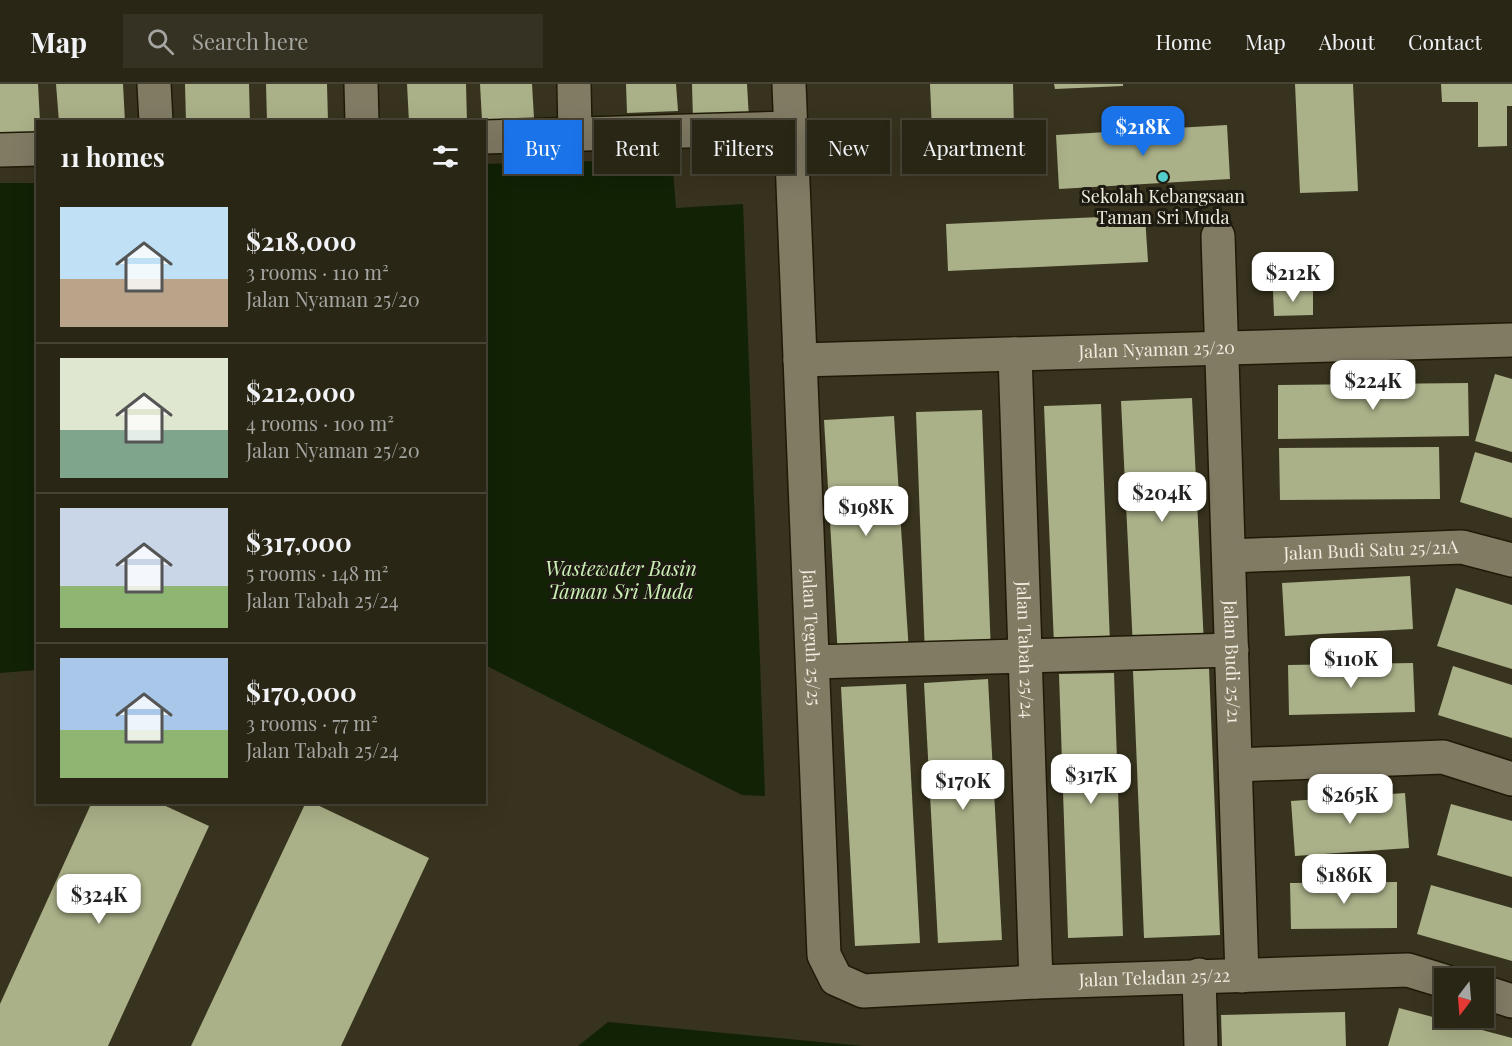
<!DOCTYPE html>
<html lang="en">
<head>
<meta charset="utf-8">
<style>
	body { margin:0; font-family:"Playfair Display",serif; background:#363223; color:#f1f3f6; height:100vh; display:flex; flex-direction:column; font-size:22px; white-space:nowrap }
	* { box-sizing:border-box; margin:0 }
	p { font-size:20px; color:#a5a5a1 }
	.icon { flex:none; width:33px; height:33px; fill:none; stroke:currentColor; stroke-width:2; stroke-linecap:round; stroke-linejoin:round }
	.map { position:relative; flex:1; overflow:hidden }
	.side { position:absolute; left:36px; top:36px; width:450px; height:684px; display:flex; flex-direction:column; background:#2a2616; border-radius:0px; box-shadow:0 6px 24px #0002,0 0 0 2px #464335 }
	.side>* { flex:none }
	.guide { position:absolute; left:504px; top:36px; width:570px; height:54px; display:flex; gap:12px }
	.needle { width:39px; rotate:196deg }
	.fabs { position:absolute; left:1434px; top:884px; display:grid; gap:12px }
	.fabs a { display:grid; place-items:center; width:60px; height:60px; border-radius:0px; background:#2a2616; box-shadow:0 6px 24px #0002,0 0 0 2px #464335; font-size:30px }
	.price { position:absolute; translate:-50% -51px; padding:0 14px; border-radius:12px; background:#fff; color:#222; font-size:20px; line-height:39px; filter:drop-shadow(0 2px 3px #0008) }
	.price::after { content:''; position:absolute; left:50%; top:36px; width:18px; height:14px; margin-left:-9px; background:inherit; clip-path:polygon(0 0,100% 0,50% 100%) }
	.price.active { background:#1a73e8; color:#fff }
	ul { padding:0; list-style:none }
	li { display:flex; align-items:center; gap:18px; height:150px; padding:0 24px }
	li+li { border-top:2px solid #464335 }
	li span { display:grid; place-items:center; flex:none; width:168px; height:120px; border-radius:0px; color:#555 }
	li>.icon { margin-inline-start:auto }
	span .icon { width:72px; height:72px; fill:#fffc; stroke-width:1 }
	li b { font-size:26px }
	h2 { display:flex; justify-content:space-between; align-items:center; height:72px; padding:0 24px; font-size:26px }
	.tag { padding:0 21px; border-radius:0px; background:#2a2616; box-shadow:0 6px 24px #0002,0 0 0 2px #464335; font-size:21px; line-height:54px }
	.tag.active { background:#1a73e8; color:#fff }
	header { display:flex; align-items:center; gap:36px; box-sizing:border-box; height:84px; padding:0 30px; background:#2a2616; border-bottom:2px solid #464335 }
	header strong { font-size:28px }
	nav { display:flex; gap:33px; margin-inline-start:auto; font-size:21px }
	.search { width:420px; height:54px; background:#363223; display:flex; align-items:center; gap:15px; box-sizing:border-box; padding:0 21px; border-radius:0px; color:#a5a5a1; font-size:22px }
	.map>svg:first-child { display:block }
</style>
</head>
<body>
<header>
<strong>Map</strong>
<div class="search"><svg class="icon" aria-label="search" viewBox="0 0 24 24"><circle cx="10" cy="10" r="6"/><path d="M15 15l6 6"/></svg>Search here</div>
<nav><a>Home</a><a>Map</a><a>About</a><a>Contact</a></nav>
</header>
<div class="map">
<svg width="1512" height="962" viewBox="0 0 1512 962">
	<rect width="100%" height="100%" fill="#38331e"/>
	<g fill="#122205">
		<polygon points="672,75 676,124 743,120 765,712 742,711 485,581 485,80"/>
		<polygon points="0,99 38,99 37,586 0,589"/>
		<polygon points="608,938 863,962 578,962"/>
	</g>
	<g fill="#aab088">
		<polygon points="0,0 38,0 40,38 38,38 38,56 0,58"/>
		<polygon points="56,0 123,0 125,38 59,38"/>
		<polygon points="185,0 249,0 250,38 186,38"/>
		<polygon points="266,0 327,0 328,38 267,38"/>
		<polygon points="407,0 466,0 467,38 409,38"/>
		<polygon points="480,0 532,0 534,34 482,37"/>
		<polygon points="626,0 676,0 678,27 627,29"/>
		<polygon points="692,0 747,0 749,35 693,37"/>
		<polygon points="930,0 1013,0 1014,45 932,47"/>
		<polygon points="1054,0 1123,0 1123,2 1055,5"/>
		<polygon points="1295,0 1353,0 1358,107 1300,109"/>
		<polygon points="1441,0 1512,0 1512,22 1507,22 1507,62 1478,63 1478,18 1442,18"/>
		<polygon points="1227,41 1230,95 1059,105 1056,51"/>
		<polygon points="1145,131 1148,178 948,187 946,140"/>
		<polygon points="1313,206 1313,231 1274,232 1273,207"/>
		<polygon points="1495,290 1512,295 1512,368 1475,357"/>
		<polygon points="1468,299 1469,352 1278,355 1278,301"/>
		<polygon points="1192,314 1204,561 1133,564 1121,317"/>
		<polygon points="1101,320 1110,559 1054,561 1044,322"/>
		<polygon points="982,326 991,570 925,572 916,328"/>
		<polygon points="894,332 909,569 838,573 824,336"/>
		<polygon points="1439,363 1440,415 1280,416 1279,364"/>
		<polygon points="1475,368 1512,379 1512,434 1460,418"/>
		<polygon points="1410,492 1413,545 1285,552 1282,499"/>
		<polygon points="1456,504 1512,521 1512,585 1437,562"/>
		<polygon points="1413,579 1415,628 1289,631 1288,581"/>
		<polygon points="1453,582 1512,601 1512,654 1438,631"/>
		<polygon points="1209,584 1220,851 1144,854 1133,587"/>
		<polygon points="1114,589 1123,852 1068,854 1059,590"/>
		<polygon points="988,595 1002,856 938,859 924,599"/>
		<polygon points="906,600 920,859 855,862 841,603"/>
		<polygon points="1405,709 1409,764 1295,772 1291,717"/>
		<polygon points="92,718 157,718 209,742 108,962 0,962 0,920"/>
		<polygon points="306,718 311,718 429,774 341,962 191,962"/>
		<polygon points="1451,720 1512,737 1512,793 1437,771"/>
		<polygon points="1397,798 1397,844 1291,845 1290,799"/>
		<polygon points="1431,801 1512,824 1512,877 1417,850"/>
		<polygon points="1399,924 1512,954 1512,962 1388,962"/>
		<polygon points="1345,928 1346,962 1222,962 1221,931"/>
	</g>
	<g fill="none" stroke-linecap="round" stroke-linejoin="round">
		<g stroke="#1f1a06" stroke-width="36">
			<g id="minor">
				<polyline points="154,0 156,38"/>
				<polyline points="361,0 362,38"/>
				<polyline points="574,0 575,50"/>
				<path id="s1" d="M 789,0 L 824,871 L 836,895 L 863,907 L 1036,898 L 1408,886 L 1444,897"/>
				<polyline points="484,53 791,44"/>
				<polyline points="0,66 38,65"/>
				<path id="s2" d="M 1218,152 L 1242,892"/>
				<path id="s3" d="M 1015,270 L 1036,898"/>
				<path id="s4" d="M 800,276 L 1512,256"/>
				<path id="s5" d="M 1229,472 L 1462,463 L 1512,476"/>
				<polyline points="813,578 1232,566"/>
				<polyline points="1236,681 1443,673 1512,695"/>
				<polyline points="1199,891 1201,962"/>
				<polyline points="1484,908 1512,917"/>
			</g>
		</g>
		<use href="#minor" stroke="#817b64" stroke-width="33"/>
	</g>
	<circle fill="#53cdc9" stroke="#1d1b11" stroke-width="2" cx="1163" cy="93" r="6"/>
	<g text-anchor="middle" stroke-width="6" stroke-linejoin="round" paint-order="stroke">
		<g font-size="18" fill="#f0ede0" stroke="#1d1b11">
			<text x="1163" y="119">Sekolah Kebangsaan<tspan x="1163" dy="21">Taman Sri Muda</tspan></text>
		</g>
		<g font-size="18" fill="#f0ede0" stroke="#1d1b11">
			<text dy="6" stroke="none"><textPath href="#s4" startOffset="357">Jalan Nyaman 25/20</textPath></text>
			<text dy="6" stroke="none"><textPath href="#s5" startOffset="142">Jalan Budi Satu 25/21A</textPath></text>
			<text dy="6" stroke="none"><textPath href="#s1" startOffset="554">Jalan Teguh 25/25</textPath></text>
			<text dy="6" stroke="none"><textPath href="#s3" startOffset="296">Jalan Tabah 25/24</textPath></text>
			<text dy="6" stroke="none"><textPath href="#s2" startOffset="426">Jalan Budi 25/21</textPath></text>
			<text dy="6" stroke="none"><textPath href="#s1" startOffset="1220">Jalan Teladan 25/22</textPath></text>
		</g>
		<g font-size="20" font-style="italic" fill="#ccf0b6" stroke="#1d1b11">
			<text x="621" y="492">Wastewater Basin<tspan x="621" dy="23">Taman Sri Muda</tspan></text>
		</g>
	</g>
</svg>
<div class="fabs">
<a><svg class="needle" viewBox="-14 -14 28 28"><path d="M0-13l5 13h-10z" fill="#e53935"/><path d="M0 13l5-13h-10z" fill="#a5a5a1"/></svg></a>
</div>
<b class="price active" style="left:1143px;top:73px">$218K</b>
<b class="price" style="left:1293px;top:219px">$212K</b>
<b class="price" style="left:1373px;top:327px">$224K</b>
<b class="price" style="left:1162px;top:439px">$204K</b>
<b class="price" style="left:866px;top:453px">$198K</b>
<b class="price" style="left:1351px;top:605px">$110K</b>
<b class="price" style="left:1091px;top:721px">$317K</b>
<b class="price" style="left:963px;top:727px">$170K</b>
<b class="price" style="left:1350px;top:741px">$265K</b>
<b class="price" style="left:1344px;top:821px">$186K</b>
<b class="price" style="left:99px;top:841px">$324K</b>
<div class="guide">
<a class="tag active">Buy</a>
<a class="tag">Rent</a>
<a class="tag">Filters</a>
<a class="tag">New</a>
<a class="tag">Apartment</a>
</div>
<section class="side">
<h2>11 homes<svg class="icon" aria-label="filters" viewBox="0 0 24 24"><path d="M4 7h16M4 17h16"/><circle cx="9" cy="7" r="2"/><circle cx="15" cy="17" r="2"/></svg></h2>
<ul>
<li><span style="background:linear-gradient(#bfe0f5 60%,#b9a48a 0)"><svg class="icon" aria-label="home" viewBox="0 0 24 24"><path d="M3 11l9-7 9 7M6 9v11h12V9"/></svg></span><div><b>$218,000</b><p>3 rooms · 110 m²</p><p>Jalan Nyaman 25/20</p></div></li>
<li><span style="background:linear-gradient(#dfe7d0 60%,#7fa58c 0)"><svg class="icon" aria-label="home" viewBox="0 0 24 24"><path d="M3 11l9-7 9 7M6 9v11h12V9"/></svg></span><div><b>$212,000</b><p>4 rooms · 100 m²</p><p>Jalan Nyaman 25/20</p></div></li>
<li><span style="background:linear-gradient(#c9d6e8 65%,#8fb573 0)"><svg class="icon" aria-label="home" viewBox="0 0 24 24"><path d="M3 11l9-7 9 7M6 9v11h12V9"/></svg></span><div><b>$317,000</b><p>5 rooms · 148 m²</p><p>Jalan Tabah 25/24</p></div></li>
<li><span style="background:linear-gradient(#a9c7e8 60%,#8fb573 0)"><svg class="icon" aria-label="home" viewBox="0 0 24 24"><path d="M3 11l9-7 9 7M6 9v11h12V9"/></svg></span><div><b>$170,000</b><p>3 rooms · 77 m²</p><p>Jalan Tabah 25/24</p></div></li>
</ul>
</section>
</div>
</body>
</html>
